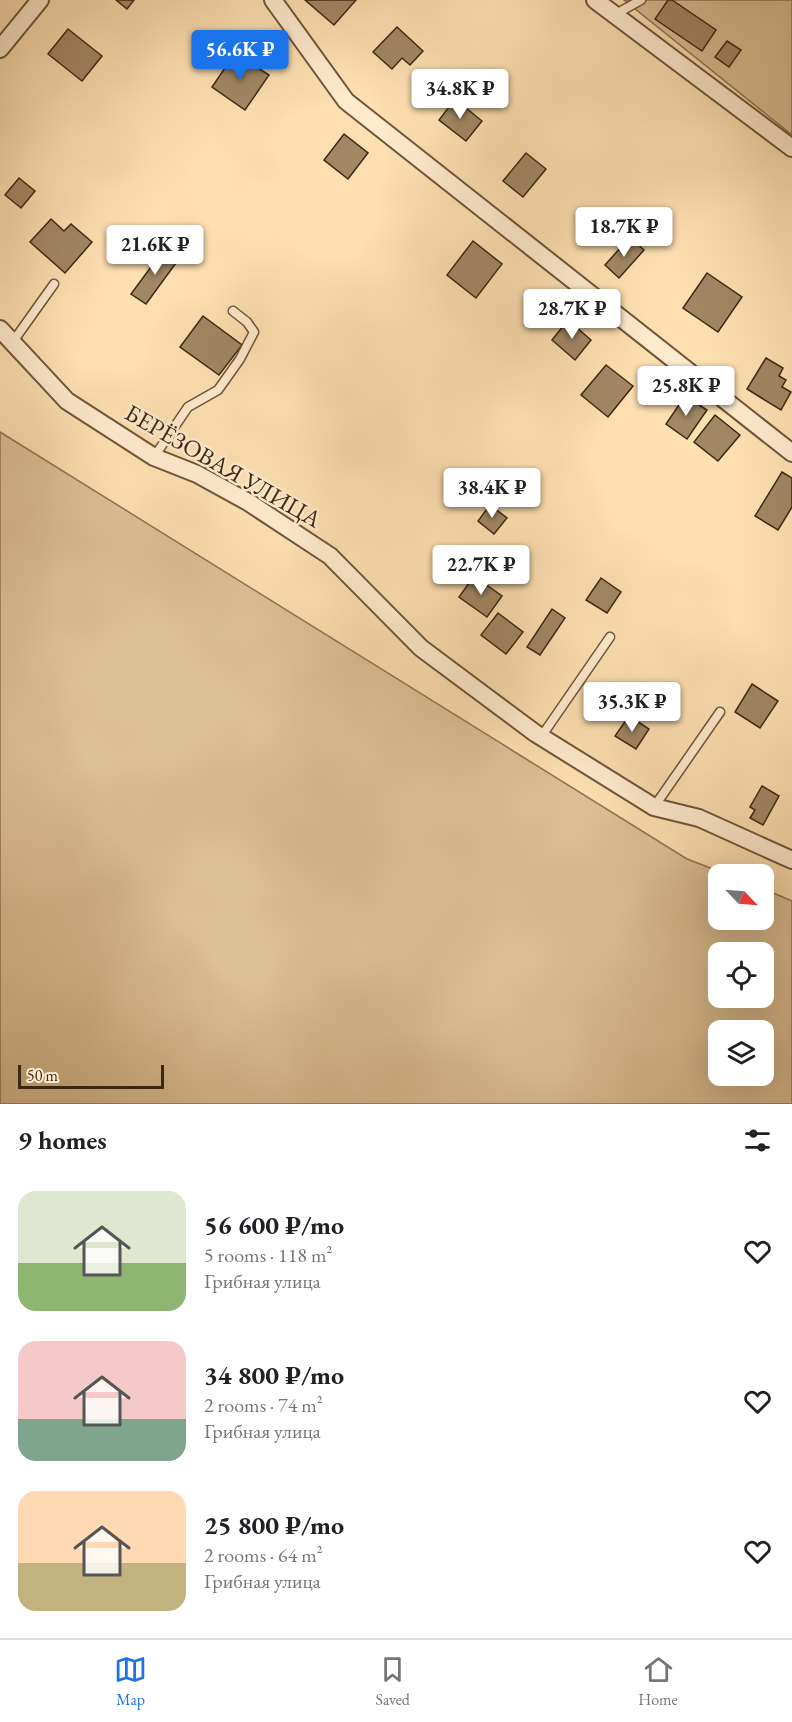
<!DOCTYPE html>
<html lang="en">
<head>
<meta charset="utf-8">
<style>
	body { margin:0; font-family:"EB Garamond",serif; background:#f6f6f6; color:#202124; height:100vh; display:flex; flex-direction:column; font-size:22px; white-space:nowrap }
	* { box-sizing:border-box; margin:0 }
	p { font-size:20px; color:#757577 }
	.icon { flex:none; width:33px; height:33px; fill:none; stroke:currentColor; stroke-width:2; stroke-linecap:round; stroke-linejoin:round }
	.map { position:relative; height:1104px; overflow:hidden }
	.sheet { display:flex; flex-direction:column; background:#fff; flex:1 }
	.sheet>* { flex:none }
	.needle { width:39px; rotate:115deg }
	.fabs { position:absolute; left:708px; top:864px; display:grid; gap:12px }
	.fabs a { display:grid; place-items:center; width:66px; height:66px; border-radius:12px; background:#fff; box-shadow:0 6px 24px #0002; font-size:30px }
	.scale { position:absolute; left:18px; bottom:15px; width:146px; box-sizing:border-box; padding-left:6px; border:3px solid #3d2710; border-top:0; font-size:16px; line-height:21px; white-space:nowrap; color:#3d2710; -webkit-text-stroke:4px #feeacc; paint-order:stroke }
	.price { position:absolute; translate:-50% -51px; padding:0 14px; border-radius:6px; background:#fff; color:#222; font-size:20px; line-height:39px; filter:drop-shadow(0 2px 3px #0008) }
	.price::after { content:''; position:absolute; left:50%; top:36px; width:18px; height:14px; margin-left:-9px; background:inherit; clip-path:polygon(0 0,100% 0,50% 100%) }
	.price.current { background:#1a73e8; color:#fff }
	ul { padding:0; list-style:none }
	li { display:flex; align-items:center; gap:18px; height:150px; padding:0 18px }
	li span { display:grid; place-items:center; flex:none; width:168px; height:120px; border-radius:18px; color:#555 }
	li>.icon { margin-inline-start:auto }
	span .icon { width:72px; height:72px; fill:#fffc; stroke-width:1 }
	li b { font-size:26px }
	h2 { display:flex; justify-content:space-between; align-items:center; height:72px; padding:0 18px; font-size:26px }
	.dock { display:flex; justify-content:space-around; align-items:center; height:84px; border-top:2px solid #e0e0e0; background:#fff; font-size:16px; color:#757577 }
	.dock a { display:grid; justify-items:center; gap:3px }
	.dock .current { color:#1a73e8 }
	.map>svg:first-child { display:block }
</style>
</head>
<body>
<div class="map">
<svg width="792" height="1104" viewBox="0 0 792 1104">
	<rect width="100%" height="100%" fill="#fddfb1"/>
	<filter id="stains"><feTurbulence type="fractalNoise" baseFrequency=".00333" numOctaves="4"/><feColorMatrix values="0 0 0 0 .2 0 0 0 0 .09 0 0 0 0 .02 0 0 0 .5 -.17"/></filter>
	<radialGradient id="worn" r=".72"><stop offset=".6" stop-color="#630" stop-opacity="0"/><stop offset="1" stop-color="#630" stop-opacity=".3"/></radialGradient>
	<g fill="#dcc096" stroke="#8c7453" stroke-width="1.5" fill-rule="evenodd">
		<polygon points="624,0 792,0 792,135"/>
		<path d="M 0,432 L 687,859 L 726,874 L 718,874 L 718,920 L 764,920 L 764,889 L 792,901 L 792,1104 L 0,1104 ZM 764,952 L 764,998 L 718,998 L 718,952 ZM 764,1030 L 764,1076 L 718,1076 L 718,1030 Z"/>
	</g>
	<g fill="#a18764" stroke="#3d2710" stroke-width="1.5">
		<polygon points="116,0 134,0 127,9"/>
		<polygon points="305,0 356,0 334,25"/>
		<polygon points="668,0 672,0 716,30 702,51 655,19"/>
		<polygon points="397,27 423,51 410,65 402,58 392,69 373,52"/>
		<polygon points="68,29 102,56 82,81 48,54"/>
		<polygon points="727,41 741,50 729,67 715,57"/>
		<polygon points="235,53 269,75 245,110 212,87"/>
		<polygon points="455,99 482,121 466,141 439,120"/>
		<polygon points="344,134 368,153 348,179 324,160"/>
		<polygon points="526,153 546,169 523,197 503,181"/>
		<polygon points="19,178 35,191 21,208 5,195"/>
		<polygon points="51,219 64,231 71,224 92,242 65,273 30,242"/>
		<polygon points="630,237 644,250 619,278 605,265"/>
		<polygon points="473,241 502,264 476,298 447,275"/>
		<polygon points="165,248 179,259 146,304 131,294"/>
		<polygon points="707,273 742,297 718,332 683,308"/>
		<polygon points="203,316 242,345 219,375 180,347"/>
		<polygon points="568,320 591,340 575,360 552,340"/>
		<polygon points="766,358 783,368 779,376 786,380 782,387 791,392 781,410 747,389"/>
		<polygon points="606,365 633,386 608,417 581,395"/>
		<polygon points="685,396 707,410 687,439 666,424"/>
		<polygon points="715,415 740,435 718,461 694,442"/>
		<polygon points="782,472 792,478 792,507 778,530 755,516"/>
		<polygon points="490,505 507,518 494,534 478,521"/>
		<polygon points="474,576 502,596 487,617 459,597"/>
		<polygon points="601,578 621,592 607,613 586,600"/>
		<polygon points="552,609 565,618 540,655 527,647"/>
		<polygon points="498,613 523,632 506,654 481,635"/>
		<polygon points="752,684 778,701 760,728 735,712"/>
		<polygon points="629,716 649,729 636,749 615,736"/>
		<polygon points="762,786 779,796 763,825 750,818 755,810 750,807"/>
	</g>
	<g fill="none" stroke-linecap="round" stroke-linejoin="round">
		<g stroke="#6d5538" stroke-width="11">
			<g id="lane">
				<polyline points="614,15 641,0"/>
				<polyline points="12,343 54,284"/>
				<polyline points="154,457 188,407 218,390 240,359 254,332 247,322 233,311"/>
				<polyline points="541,737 610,637"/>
				<polyline points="654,807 720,712"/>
			</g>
		</g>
		<g stroke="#6d5538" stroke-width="20">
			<g id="street">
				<polyline points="273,0 346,101 792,453"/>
				<polyline points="595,0 792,148"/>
				<polyline points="0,49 40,0"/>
				<polyline points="0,329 67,401 154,457 197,474 248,502 330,556 421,648 535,733 654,807 699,818 792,860"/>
			</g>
		</g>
		<use href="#lane" stroke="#feeacc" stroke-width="8"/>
		<use href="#street" stroke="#feeacc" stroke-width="16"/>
	</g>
	<g text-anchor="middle" stroke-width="5" stroke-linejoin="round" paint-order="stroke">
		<g font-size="24" fill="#3d2710" stroke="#feeacc">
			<text transform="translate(223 466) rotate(30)" y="8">БЕРЁЗОВАЯ УЛИЦА</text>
		</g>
	</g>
	<rect width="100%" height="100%" filter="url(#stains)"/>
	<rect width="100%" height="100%" fill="url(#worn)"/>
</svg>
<div class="fabs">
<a><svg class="needle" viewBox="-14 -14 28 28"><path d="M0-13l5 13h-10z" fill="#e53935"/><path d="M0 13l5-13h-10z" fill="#757577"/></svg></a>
<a><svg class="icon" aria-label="locate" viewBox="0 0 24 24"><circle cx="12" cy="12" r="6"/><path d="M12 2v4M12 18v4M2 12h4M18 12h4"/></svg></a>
<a><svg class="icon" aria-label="layers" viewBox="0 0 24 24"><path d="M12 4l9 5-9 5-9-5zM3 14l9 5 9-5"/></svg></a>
</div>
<div class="scale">50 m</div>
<b class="price current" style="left:240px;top:81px">56.6K ₽</b>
<b class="price" style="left:460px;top:120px">34.8K ₽</b>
<b class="price" style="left:624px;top:258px">18.7K ₽</b>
<b class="price" style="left:155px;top:276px">21.6K ₽</b>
<b class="price" style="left:572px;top:340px">28.7K ₽</b>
<b class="price" style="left:686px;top:417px">25.8K ₽</b>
<b class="price" style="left:492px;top:519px">38.4K ₽</b>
<b class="price" style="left:481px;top:596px">22.7K ₽</b>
<b class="price" style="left:632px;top:733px">35.3K ₽</b>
</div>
<section class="sheet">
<h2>9 homes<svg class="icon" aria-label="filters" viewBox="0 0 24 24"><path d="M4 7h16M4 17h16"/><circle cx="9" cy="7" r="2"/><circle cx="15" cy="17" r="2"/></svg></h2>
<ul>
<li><span style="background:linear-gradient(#dfe7d0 60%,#8fb573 0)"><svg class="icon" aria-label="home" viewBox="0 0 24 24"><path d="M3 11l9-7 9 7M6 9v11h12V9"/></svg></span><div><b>56 600 ₽/mo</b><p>5 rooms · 118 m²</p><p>Грибная улица</p></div><svg class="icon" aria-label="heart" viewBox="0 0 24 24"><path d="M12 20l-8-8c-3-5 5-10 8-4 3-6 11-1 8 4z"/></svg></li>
<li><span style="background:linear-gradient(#f6c9c9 65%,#7fa58c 0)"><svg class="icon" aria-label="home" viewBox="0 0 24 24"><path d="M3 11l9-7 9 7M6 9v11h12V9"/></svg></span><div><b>34 800 ₽/mo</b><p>2 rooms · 74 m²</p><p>Грибная улица</p></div><svg class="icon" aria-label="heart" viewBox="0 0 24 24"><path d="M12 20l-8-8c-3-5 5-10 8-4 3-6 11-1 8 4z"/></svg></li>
<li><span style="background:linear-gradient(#ffd9b3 60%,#c2b280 0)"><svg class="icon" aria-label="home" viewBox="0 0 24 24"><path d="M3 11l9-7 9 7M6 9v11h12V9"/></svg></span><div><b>25 800 ₽/mo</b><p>2 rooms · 64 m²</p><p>Грибная улица</p></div><svg class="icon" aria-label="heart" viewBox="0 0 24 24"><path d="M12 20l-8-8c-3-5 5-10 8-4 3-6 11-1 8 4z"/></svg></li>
</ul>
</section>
<nav class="dock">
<a class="current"><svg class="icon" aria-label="map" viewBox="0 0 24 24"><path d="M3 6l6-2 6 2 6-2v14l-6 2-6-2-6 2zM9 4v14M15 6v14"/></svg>Map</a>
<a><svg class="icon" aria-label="saved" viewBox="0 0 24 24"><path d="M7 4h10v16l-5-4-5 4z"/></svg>Saved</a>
<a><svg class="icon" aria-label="home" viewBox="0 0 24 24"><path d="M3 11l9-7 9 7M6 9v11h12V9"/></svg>Home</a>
</nav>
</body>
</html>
